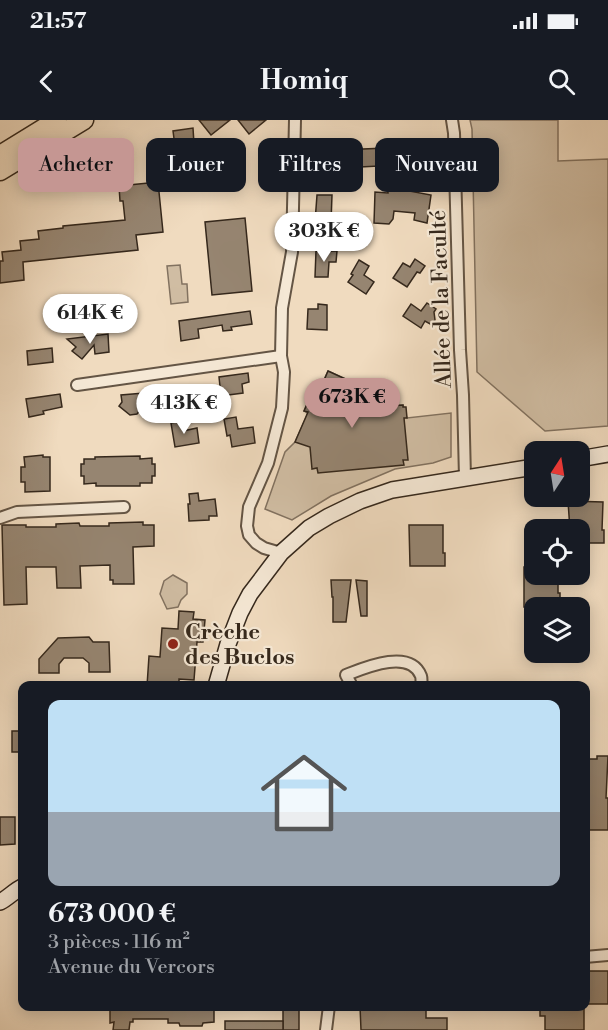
<!DOCTYPE html>
<html lang="fr">
<head>
<meta charset="utf-8">
<style>
	body { margin:0; font-family:"Libre Bodoni",serif; background:#242831; color:#f1f3f6; height:100vh; display:flex; flex-direction:column; font-size:22px; white-space:nowrap }
	* { box-sizing:border-box; margin:0 }
	p { font-size:20px; color:#9ea1a6 }
	.icon { flex:none; width:33px; height:33px; fill:none; stroke:currentColor; stroke-width:2; stroke-linecap:round; stroke-linejoin:round }
	.map { position:relative; flex:1; overflow:hidden }
	.side { position:absolute; left:18px; top:561px; width:572px; height:330px; display:flex; flex-direction:column; background:#171b24; border-radius:12px; box-shadow:0 3px 15px #0003 }
	.side>* { flex:none }
	.guide { position:absolute; left:18px; top:18px; width:573px; height:54px; display:flex; gap:12px }
	.needle { width:39px; rotate:12deg }
	.fabs { position:absolute; left:524px; top:321px; display:grid; gap:12px }
	.fabs a { display:grid; place-items:center; width:66px; height:66px; border-radius:12px; background:#171b24; box-shadow:0 3px 15px #0003; font-size:30px }
	.price { position:absolute; translate:-50% -51px; padding:0 14px; border-radius:21px; background:#fff; color:#222; font-size:20px; line-height:39px; filter:drop-shadow(0 2px 3px #0008) }
	.price::after { content:''; position:absolute; left:50%; top:36px; width:18px; height:14px; margin-left:-9px; background:inherit; clip-path:polygon(0 0,100% 0,50% 100%) }
	.price.current { background:#c59692; color:#111 }
	ul { padding:0; list-style:none }
	li { display:grid; align-content:center; gap:12px; height:318px; padding:0 30px }
	li span { display:grid; place-items:center; height:186px; border-radius:12px; color:#555 }
	li>.icon { margin-inline-start:auto }
	span .icon { width:108px; height:108px; fill:#fffc; stroke-width:1 }
	li b { font-size:26px }
	.chip { padding:0 21px; border-radius:12px; background:#171b24; box-shadow:0 3px 15px #0003; font-size:21px; line-height:54px }
	.chip.current { background:#c59692; color:#111 }
	.status { display:flex; justify-content:space-between; align-items:center; height:42px; padding:0 30px; background:#171b24; direction:ltr }
	.status svg { height:16px; fill:currentColor }
	header { display:flex; justify-content:space-between; align-items:center; height:78px; padding:0 30px; background:#171b24; font-size:27px; font-weight:700 }
	.map>svg:first-child { display:block }
</style>
</head>
<body>
<div class="status"><b>21:57</b><svg viewBox="0 0 49 12"><path d="M0 12V9h3v3zM5 12V6h3v6zM10 12V3h3v9zM15 12V0h3v12zM26 1h20v11H26zM47 4h2v5h-2z"/></svg></div>
<header><svg class="icon" aria-label="back" viewBox="0 0 24 24"><path d="M15 5l-7 7 7 7"/></svg>Homiq<svg class="icon" aria-label="search" viewBox="0 0 24 24"><circle cx="10" cy="10" r="6"/><path d="M15 15l6 6"/></svg></header>
<div class="map">
<svg width="608" height="910" viewBox="0 0 608 910">
	<rect width="100%" height="100%" fill="#f0dbbf"/>
	<filter id="stains"><feTurbulence type="fractalNoise" baseFrequency=".00333" numOctaves="4"/><feColorMatrix values="0 0 0 0 .2 0 0 0 0 .09 0 0 0 0 .02 0 0 0 .5 -.17"/></filter>
	<radialGradient id="worn" r=".72"><stop offset=".6" stop-color="#630" stop-opacity="0"/><stop offset="1" stop-color="#630" stop-opacity=".3"/></radialGradient>
	<g fill="#d0bda3" stroke="#827260" stroke-width="1.5">
		<polygon points="470,0 558,0 558,41 608,39 608,306 545,311 477,252 472,9"/>
		<polygon points="180,145 182,164 187,164 188,182 171,184 167,146"/>
		<polygon points="328,251 363,267 359,277 362,280 368,276 370,280 365,283 367,288 403,285 407,298 451,293 451,337 433,343 395,349 331,376 292,400 265,389 285,332 295,322 308,293 304,291 317,262 322,264"/>
		<polygon points="173,455 187,463 187,474 181,480 178,487 167,489 160,474 164,461"/>
	</g>
	<g fill="#968571" stroke="#35281c" stroke-width="1.5">
		<polygon points="199,0 230,0 211,15"/>
		<polygon points="238,0 266,0 249,14"/>
		<polygon points="193,8 194,24 175,26 173,11"/>
		<polygon points="385,20 400,20 401,32 408,39 401,47 398,45 341,48 340,30 386,28"/>
		<polygon points="158,62 163,112 136,115 138,130 23,142 24,160 0,163 0,141 3,141 2,132 21,130 20,121 39,119 38,111 63,108 63,106 125,100 123,81 120,81 119,66"/>
		<polygon points="388,67 431,75 427,103 414,100 415,93 394,91 393,99 389,104 374,103 375,72 388,73"/>
		<polygon points="317,75 332,75 331,103 315,102"/>
		<polygon points="245,98 252,171 212,175 205,102"/>
		<polygon points="316,131 337,131 336,142 329,142 328,157 315,157"/>
		<polygon points="415,139 425,146 420,153 417,152 407,167 393,158 403,143 410,147"/>
		<polygon points="359,140 369,146 364,155 374,162 366,174 348,162 353,155 351,154"/>
		<polygon points="427,183 436,189 434,192 435,200 432,205 425,201 421,208 403,196 411,184 421,191"/>
		<polygon points="318,184 327,185 327,210 307,209 308,189 318,189"/>
		<polygon points="250,191 252,204 231,207 232,210 223,211 222,205 198,209 199,218 181,221 179,201"/>
		<polygon points="108,214 109,232 95,234 94,225 82,239 72,231 76,227 67,219"/>
		<polygon points="52,228 53,242 28,245 27,231"/>
		<polygon points="328,251 363,267 362,269 375,287 403,285 403,287 406,287 407,298 404,298 408,340 403,340 404,345 318,353 317,348 312,349 310,327 295,322 308,292 304,291 317,262 322,265"/>
		<polygon points="248,253 249,262 242,264 243,273 221,276 219,257"/>
		<polygon points="144,273 145,284 137,294 130,295 119,286 122,282 121,275"/>
		<polygon points="60,274 62,287 43,291 44,294 29,297 26,279"/>
		<polygon points="236,297 238,309 253,307 255,323 232,327 230,315 227,316 224,299"/>
		<polygon points="181,301 183,311 197,308 199,323 175,327 171,303"/>
		<polygon points="43,335 43,337 50,337 50,371 25,372 25,362 21,362 21,347 25,347 24,337"/>
		<polygon points="140,336 140,339 152,338 152,344 155,344 155,356 152,356 152,363 140,363 140,366 96,366 96,363 84,364 84,356 81,356 81,344 84,344 84,339 95,339 95,337"/>
		<polygon points="198,373 199,381 215,379 217,396 209,396 209,400 189,401 188,384 190,384 189,374"/>
		<polygon points="568,381 603,382 602,410 604,410 604,423 579,423 579,410 570,410"/>
		<polygon points="143,402 143,405 154,405 154,426 133,427 134,464 113,464 113,460 110,460 110,445 80,446 81,468 57,468 56,447 26,447 27,484 4,485 2,405 26,405 26,407 56,407 56,404 79,403 80,406 109,406 109,403"/>
		<polygon points="409,405 443,405 443,433 445,433 445,446 410,446"/>
		<polygon points="524,447 534,447 534,454 558,454 558,473 560,473 560,486 524,487"/>
		<polygon points="331,460 351,460 346,502 333,502 333,477 332,477"/>
		<polygon points="356,460 367,461 367,496 361,496"/>
		<polygon points="179,491 194,492 193,499 205,500 203,522 197,522 194,560 179,559 179,566 147,566 149,536 160,537 162,508 178,509"/>
		<polygon points="89,517 93,522 109,522 110,552 89,552 89,543 83,538 64,538 59,544 59,553 39,553 39,539 58,518"/>
		<rect x="12" y="611" width="10" height="21"/>
		<polygon points="597,636 608,636 606,678 608,678 608,710 585,710 585,639 597,639"/>
		<polygon points="0,697 15,697 15,724 0,725"/>
		<rect x="585" y="851" width="23" height="33"/>
		<polygon points="110,886 214,886 214,902 203,903 202,906 180,906 179,903 168,903 168,899 133,899 133,902 130,902 129,910 113,910 114,902 110,903"/>
		<rect x="283" y="886" width="16" height="24"/>
		<polygon points="360,886 426,886 426,898 447,898 447,910 361,910"/>
		<polygon points="540,886 584,886 584,910 545,910 545,896 540,896"/>
		<rect x="225" y="901" width="58" height="9"/>
	</g>
	<g fill="none" stroke-linecap="round" stroke-linejoin="round">
		<g stroke="#645545" stroke-width="14">
			<g id="street">
				<polyline points="452,0 454,13 460,230 463,275 465,358"/>
				<polyline points="53,13 61,28 73,39 83,56"/>
				<polyline points="61,28 63,44 73,63"/>
				<polyline points="77,265 281,236"/>
				<polyline points="0,398 17,392 124,387"/>
				<polyline points="281,433 264,428 256,423 249,415 247,406 249,387 268,343 282,288 284,252 281,236 282,188 292,132 295,0"/>
				<path d="M 352,566 L 346,555 C 364,548 410,528 421,556 C 422,559 421,562 422,566"/>
				<polyline points="585,837 608,835"/>
				<polyline points="326,910 329,886"/>
			</g>
		</g>
		<g stroke="#35281c" stroke-width="18">
			<g id="secondary">
				<polyline points="579,339 608,334"/>
				<polyline points="216,566 228,524 240,493 250,474 281,433 309,408 329,396 360,381 392,370 534,347"/>
				<path d="M 0,782 C 8,778 14,771 22,767"/>
			</g>
		</g>
		<g stroke="#35281c" stroke-width="21">
			<g id="primary">
				<polyline points="0,35 57,0"/>
				<polyline points="0,51 84,0"/>
			</g>
		</g>
		<use href="#street" stroke="#f5e8d5" stroke-width="10"/>
		<use href="#secondary" stroke="#f5e8d5" stroke-width="15"/>
		<use href="#primary" stroke="#f0dbbf" stroke-width="18"/>
	</g>
	<circle fill="#8f2418" stroke="#f5e8d5" stroke-width="2" cx="173" cy="524" r="6"/>
	<g text-anchor="middle" stroke-width="4.5" stroke-linejoin="round" paint-order="stroke">
		<g font-size="22" fill="#35281c" stroke="#f5e8d5">
			<text transform="translate(440 179) rotate(-92)" y="8">Allée de la Faculté</text>
		</g>
		<g font-size="22" font-weight="bold" fill="#35281c" stroke="#f5e8d5" text-anchor="start">
			<text x="185" y="519">Crèche<tspan x="185" dy="25">des Buclos</tspan></text>
		</g>
	</g>
	<rect width="100%" height="100%" filter="url(#stains)"/>
	<rect width="100%" height="100%" fill="url(#worn)"/>
</svg>
<div class="fabs">
<a><svg class="needle" viewBox="-14 -14 28 28"><path d="M0-13l5 13h-10z" fill="#e53935"/><path d="M0 13l5-13h-10z" fill="#9ea1a6"/></svg></a>
<a><svg class="icon" aria-label="locate" viewBox="0 0 24 24"><circle cx="12" cy="12" r="6"/><path d="M12 2v4M12 18v4M2 12h4M18 12h4"/></svg></a>
<a><svg class="icon" aria-label="layers" viewBox="0 0 24 24"><path d="M12 4l9 5-9 5-9-5zM3 14l9 5 9-5"/></svg></a>
</div>
<b class="price" style="left:324px;top:143px">303K €</b>
<b class="price" style="left:90px;top:225px">614K €</b>
<b class="price current" style="left:352px;top:309px">673K €</b>
<b class="price" style="left:184px;top:315px">413K €</b>
<div class="guide">
<a class="chip current">Acheter</a>
<a class="chip">Louer</a>
<a class="chip">Filtres</a>
<a class="chip">Nouveau</a>
</div>
<section class="side">
<ul>
<li><span style="background:linear-gradient(#bfe0f5 60%,#9aa5b1 0)"><svg class="icon" aria-label="home" viewBox="0 0 24 24"><path d="M3 11l9-7 9 7M6 9v11h12V9"/></svg></span><div><b>673 000 €</b><p>3 pièces · 116 m²</p><p>Avenue du Vercors</p></div></li>
</ul>
</section>
</div>
</body>
</html>
